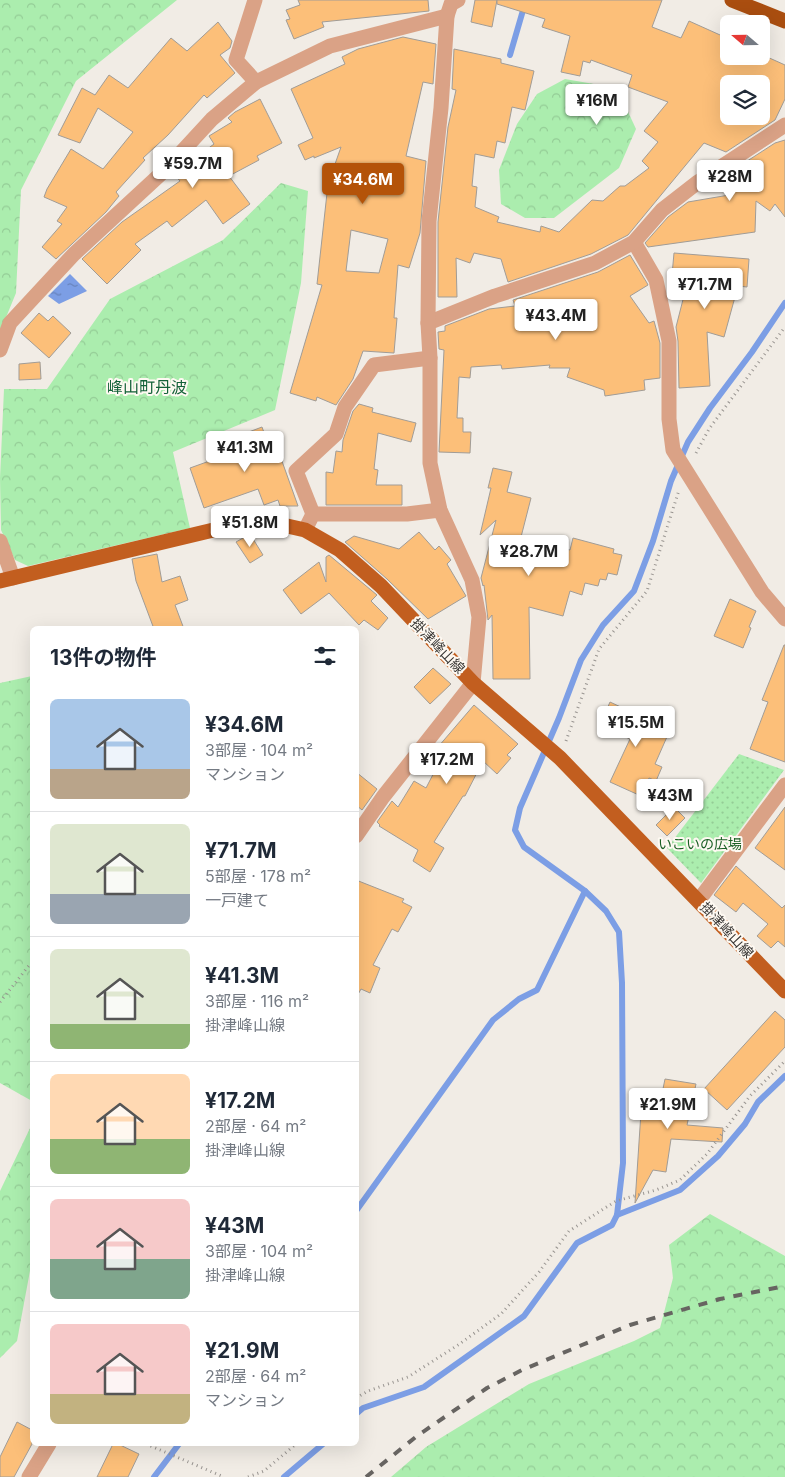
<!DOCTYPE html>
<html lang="ja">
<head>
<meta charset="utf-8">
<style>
	body { margin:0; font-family:Inter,"Noto Sans JP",sans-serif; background:#f2f2f3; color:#1f2937; height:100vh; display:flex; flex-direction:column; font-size:19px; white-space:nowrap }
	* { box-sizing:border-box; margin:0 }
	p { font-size:16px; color:#747a83 }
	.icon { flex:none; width:28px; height:28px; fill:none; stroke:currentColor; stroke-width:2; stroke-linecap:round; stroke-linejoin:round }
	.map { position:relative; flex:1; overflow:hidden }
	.drawer { position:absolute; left:30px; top:626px; width:329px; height:820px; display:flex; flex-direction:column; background:#fff; border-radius:8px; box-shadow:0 5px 20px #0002 }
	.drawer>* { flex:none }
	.needle { width:32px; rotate:290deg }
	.buttons { position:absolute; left:720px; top:15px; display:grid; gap:10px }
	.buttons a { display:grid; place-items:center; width:50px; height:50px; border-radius:8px; background:#fff; box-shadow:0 5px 20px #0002; font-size:25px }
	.price { position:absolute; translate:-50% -42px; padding:0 11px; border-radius:5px; background:#fff; color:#222; font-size:16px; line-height:32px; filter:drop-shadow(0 1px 2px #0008) }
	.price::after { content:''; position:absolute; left:50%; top:30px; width:15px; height:11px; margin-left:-8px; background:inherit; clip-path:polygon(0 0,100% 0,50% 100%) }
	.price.active { background:#b45309; color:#fff }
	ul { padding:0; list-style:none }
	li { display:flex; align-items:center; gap:15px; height:125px; padding:0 20px }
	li+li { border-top:1px solid #e0e1e3 }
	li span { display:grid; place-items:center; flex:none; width:140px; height:100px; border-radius:8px; color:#555 }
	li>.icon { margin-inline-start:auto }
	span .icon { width:60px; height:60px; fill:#fffc; stroke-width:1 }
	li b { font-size:21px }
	h2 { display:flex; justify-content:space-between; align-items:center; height:60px; padding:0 20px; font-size:21px }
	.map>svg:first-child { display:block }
</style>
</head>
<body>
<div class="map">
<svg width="785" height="1477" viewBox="0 0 785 1477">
	<defs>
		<pattern id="grass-dots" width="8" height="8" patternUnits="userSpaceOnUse" patternTransform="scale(1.25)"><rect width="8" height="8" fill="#abedae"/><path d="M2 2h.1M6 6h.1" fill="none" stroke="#94cc96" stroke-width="1.8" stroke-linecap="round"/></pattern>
		<pattern id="forest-crowns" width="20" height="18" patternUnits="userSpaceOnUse" patternTransform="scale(1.25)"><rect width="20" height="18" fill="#abedae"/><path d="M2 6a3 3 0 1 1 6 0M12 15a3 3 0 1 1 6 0" fill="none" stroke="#94cc96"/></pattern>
		<pattern id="water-ripples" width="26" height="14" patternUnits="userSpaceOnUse" patternTransform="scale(1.25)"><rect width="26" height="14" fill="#7c9ee5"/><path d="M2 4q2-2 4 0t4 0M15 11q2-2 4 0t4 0" fill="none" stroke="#6682ba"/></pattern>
	</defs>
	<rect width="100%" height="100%" fill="#f1ece5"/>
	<polygon fill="url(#grass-dots)" points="739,754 784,770 701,883 667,848"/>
	<g fill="url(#forest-crowns)">
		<polygon points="0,0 177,0 76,81 21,190 16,293 0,332"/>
		<polygon points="565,79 617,88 636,129 619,168 554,218 525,218 501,204 499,170 517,124 537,94"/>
		<polygon points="281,183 308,191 301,283 275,410 173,452 190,528 28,566 15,560 1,530 0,478 4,389 47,389 110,299 223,240"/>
		<polygon points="32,676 32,1101 0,1083 0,683"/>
		<polygon points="32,1124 32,1260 17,1341 0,1358 0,1191"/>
		<polygon points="710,1214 785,1256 785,1477 391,1477 426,1447 529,1384 634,1341 660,1328 673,1278 669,1245"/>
	</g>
	<polygon fill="url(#water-ripples)" points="70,274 87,291 59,304 48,296"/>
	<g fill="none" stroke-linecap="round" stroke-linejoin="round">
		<g stroke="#7c9ee5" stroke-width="6">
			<polyline points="510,55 526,0"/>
			<polyline points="356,1211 493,1020 519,999 537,990 585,891"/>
			<polyline points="617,1215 680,1190 718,1156 745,1124 758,1102 785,1076"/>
			<polyline points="356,1414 363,1408 424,1387 524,1316 577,1243 612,1225 617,1215 623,1163 622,983 619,932 606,911 585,891 524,847 515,830 520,808 559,718 581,660 603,625 634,591 653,541 671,481 688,442 710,408 752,352 785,303"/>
			<polyline points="154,1477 179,1444"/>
			<polyline points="284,1477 323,1444"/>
		</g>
	</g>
	<g fill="#fcbf79" stroke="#a19c96" fill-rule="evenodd">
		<polygon points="298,0 428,0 429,11 322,22 324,27 294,39 286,20 290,19 286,10 300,5"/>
		<polygon points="475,0 497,0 492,27 471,22"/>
		<path d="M 497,0 L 662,0 L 652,27 L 681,38 L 689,21 L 729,39 L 729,56 L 765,56 L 785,65 L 785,99 L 775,120 L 726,152 L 704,143 L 628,235 L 591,254 L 508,282 L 501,259 L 474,253 L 470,263 L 456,258 L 457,297 L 438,297 L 438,222 L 448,127 L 456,90 L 452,89 L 454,49 L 501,59 L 501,63 L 534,71 L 525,110 L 512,107 L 505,143 L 497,141 L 494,158 L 475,154 L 472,186 L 477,187 L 475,207 L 499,217 L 497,222 L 540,232 L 541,226 L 559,232 L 592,200 L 603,201 L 620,186 L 625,186 L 649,168 L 642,161 L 658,142 L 644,131 L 668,102 L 628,87 L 632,75 L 591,60 L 590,63 L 583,61 L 580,76 L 561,72 L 570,36 L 542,27 L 545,19 L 497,4 ZM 729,84 L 761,84 L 761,116 L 729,116 Z"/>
		<polygon points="218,22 232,41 230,48 220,55 235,73 207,98 204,95 168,135 143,158 145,160 116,192 119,196 106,212 56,259 42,247 62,224 57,221 67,207 44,197 47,189 71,149 103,169 133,132 98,108 80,143 58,135 82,88 95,95 109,75 128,88 171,38 187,51"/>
		<path d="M 403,37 L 436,44 L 433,84 L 423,82 L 406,156 L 426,161 L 420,233 L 409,268 L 398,265 L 394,318 L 397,318 L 394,353 L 363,351 L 353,379 L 336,405 L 317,397 L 316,401 L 290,393 L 322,285 L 317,284 L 328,184 L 341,147 L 314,158 L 314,156 L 305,160 L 298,145 L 313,138 L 291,89 L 345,64 L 342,57 L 358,49 ZM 351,230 L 388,239 L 379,273 L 346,271 Z"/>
		<polygon points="260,99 282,143 257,156 259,160 229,176 250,204 223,224 206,200 172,227 167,221 135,244 141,250 107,284 82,259 122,222 180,181 174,174 214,144 209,136 232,122 228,118 235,112"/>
		<polygon points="785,140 785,217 775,204 770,211 756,201 755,232 648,247 645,243 668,217 688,202 729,195 718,180 775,143"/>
		<polygon points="674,253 749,259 747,287 738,286 724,337 707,332 710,386 679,388 678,341 676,327 689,276 672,275"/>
		<polygon points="630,255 647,283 648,285 630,296 649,323 654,321 660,343 660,378 644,380 645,390 605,396 604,390 567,377 570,368 549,368 550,365 502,369 501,365 471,367 470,378 459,377 457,418 463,418 463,432 471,432 470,453 439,452 444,350 439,349 438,332 445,331 445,326 489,309 515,306 513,300 598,272"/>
		<polygon points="39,313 48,321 53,316 71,333 49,358 21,333"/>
		<polygon points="40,362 41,379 19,380 19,364"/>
		<polygon points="359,404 373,408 372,412 416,423 411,442 378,433 374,469 378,470 376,485 402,485 402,505 326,505 326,472 333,473 336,451 342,452 343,440 353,411"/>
		<polygon points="262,427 271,452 278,450 298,506 280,506 278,500 264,505 258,489 204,508 190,468 229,454 225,441"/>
		<polygon points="493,468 512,472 507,492 531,498 521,537 570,550 573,538 614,549 613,553 622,555 617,575 608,573 606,580 600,579 598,586 585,583 582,595 570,591 563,616 529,607 530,679 493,679 492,615 488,620 484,585 483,586 481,578 496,520 480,535 491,488 488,488"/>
		<polygon points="419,532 435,550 439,546 451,560 447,564 466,596 428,619 387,579 345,542 354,536 399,549"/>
		<polygon points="250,534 263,555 250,563 236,542"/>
		<polygon points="157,554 162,582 180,576 188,600 175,605 184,629 154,629 136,581 132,559"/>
		<polygon points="329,555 377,595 371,601 388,618 378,630 364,620 359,625 329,593 301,614 283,590 319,562 326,582 326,557"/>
		<polygon points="730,599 756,611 749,627 751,628 743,648 714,636"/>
		<polygon points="784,645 785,645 785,762 750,749 768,702 762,700"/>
		<polygon points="433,668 451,684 430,704 414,687"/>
		<polygon points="610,702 670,730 655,764 662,767 656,781 649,778 641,796 610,782 630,739 600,725"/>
		<polygon points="474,705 518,744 507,755 511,758 497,774 483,761 465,796 463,796 434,842 444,848 430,872 413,861 418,850 379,826 380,825 377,822 392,801 398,807 414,781 426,788 441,759 432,754"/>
		<polygon points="356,772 377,789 362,810 356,805"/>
		<polygon points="674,807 685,818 667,836 656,825"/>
		<polygon points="785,807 785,870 755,848"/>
		<polygon points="736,866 782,908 785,905 785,947 778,941 771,948 757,936 768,924 743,903 736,912 714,895"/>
		<polygon points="356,880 404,899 402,902 412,907 398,932 392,929 373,965 380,968 370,993 361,989 356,998"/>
		<polygon points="775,1011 785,1020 785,1047 727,1110 704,1089"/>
		<polygon points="665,1079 696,1084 687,1125 723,1128 722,1142 671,1139 666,1172 653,1170 635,1203 641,1112 658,1113"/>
		<polygon points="17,1422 32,1430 32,1444 14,1477 0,1477 0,1457"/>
		<polygon points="113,1444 118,1444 139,1454 128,1477 97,1477"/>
	</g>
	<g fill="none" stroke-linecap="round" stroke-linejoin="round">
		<g stroke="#999591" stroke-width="3" stroke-dasharray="1 4" stroke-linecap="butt">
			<polyline points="696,453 709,429 785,327"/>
			<polyline points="566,741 599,649 647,591 679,490"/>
			<polyline points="0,1002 31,963 32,963"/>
			<polyline points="356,1398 368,1391 408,1377 458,1345 501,1314 539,1272 569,1231 616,1201 656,1190 680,1180 707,1154 750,1096 785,1061"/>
			<polyline points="146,1444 224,1477"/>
			<polyline points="248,1477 264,1471 296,1444"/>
		</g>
		<g stroke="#daa286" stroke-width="15">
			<polyline points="255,0 236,60 256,82"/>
			<polyline points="634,242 656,280 669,341 669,419 673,450 762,592 785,619"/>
			<polyline points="428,323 495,296 595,263 634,242 662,210 698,182 785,125"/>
			<polyline points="0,350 10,323 74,254 165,170 212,119 256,82 330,46 447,16"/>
			<polyline points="313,514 296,471 336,434 345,407 374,365 430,358"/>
			<polyline points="308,524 313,514 407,514 440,510"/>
			<polyline points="0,541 13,578"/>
			<polyline points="356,836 383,797 473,683 479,617 472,580 440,510 430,463 430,358 428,323 429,221 441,108 447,16 451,4 458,0"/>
			<polyline points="699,900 785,785"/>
			<polyline points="29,1477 49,1444"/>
		</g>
		<polyline stroke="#c25e1f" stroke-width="15" points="0,581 226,527 274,523 305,530 340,550 381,586 473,683 560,758 785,991"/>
		<polyline stroke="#aa4e10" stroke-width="15" points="732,0 785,21"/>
		<polyline stroke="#676461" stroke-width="4" stroke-dasharray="9 9" stroke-linecap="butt" points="366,1477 417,1436 487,1388 522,1370 630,1325 720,1299 785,1286"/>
	</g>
	<g text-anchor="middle" stroke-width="4" stroke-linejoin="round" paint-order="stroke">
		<g font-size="14" fill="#373533" stroke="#fef9f2">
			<text transform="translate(438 646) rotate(46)" y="5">掛津峰山線</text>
			<text transform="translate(727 930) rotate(47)" y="5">掛津峰山線</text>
		</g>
		<g font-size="14" fill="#1a5f24" stroke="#fef9f2">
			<text x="700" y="849">いこいの広場</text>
		</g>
		<g font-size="16" fill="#136138" stroke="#fef9f2">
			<text x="147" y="393">峰山町丹波</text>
		</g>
	</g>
</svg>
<div class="buttons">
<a><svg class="needle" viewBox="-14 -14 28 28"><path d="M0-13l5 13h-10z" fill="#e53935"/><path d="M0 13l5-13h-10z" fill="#747a83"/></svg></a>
<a><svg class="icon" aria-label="layers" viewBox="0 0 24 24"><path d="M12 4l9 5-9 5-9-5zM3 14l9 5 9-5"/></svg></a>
</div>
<b class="price" style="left:597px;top:126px">¥16M</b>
<b class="price" style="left:193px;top:189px">¥59.7M</b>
<b class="price" style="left:730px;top:202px">¥28M</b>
<b class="price active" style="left:363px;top:205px">¥34.6M</b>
<b class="price" style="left:705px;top:310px">¥71.7M</b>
<b class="price" style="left:556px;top:341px">¥43.4M</b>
<b class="price" style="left:245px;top:473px">¥41.3M</b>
<b class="price" style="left:250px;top:548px">¥51.8M</b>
<b class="price" style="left:529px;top:577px">¥28.7M</b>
<b class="price" style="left:636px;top:748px">¥15.5M</b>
<b class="price" style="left:447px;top:785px">¥17.2M</b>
<b class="price" style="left:670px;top:821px">¥43M</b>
<b class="price" style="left:668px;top:1130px">¥21.9M</b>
<section class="drawer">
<h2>13件の物件<svg class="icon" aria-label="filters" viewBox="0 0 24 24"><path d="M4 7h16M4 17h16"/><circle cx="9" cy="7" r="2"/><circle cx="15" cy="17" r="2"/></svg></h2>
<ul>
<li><span style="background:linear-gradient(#a9c7e8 70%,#b9a48a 0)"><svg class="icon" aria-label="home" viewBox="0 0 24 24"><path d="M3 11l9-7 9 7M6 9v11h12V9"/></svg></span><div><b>¥34.6M</b><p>3部屋 · 104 m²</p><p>マンション</p></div></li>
<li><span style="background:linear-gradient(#dfe7d0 70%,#9aa5b1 0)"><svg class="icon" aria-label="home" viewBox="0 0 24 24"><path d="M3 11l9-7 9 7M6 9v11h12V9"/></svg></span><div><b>¥71.7M</b><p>5部屋 · 178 m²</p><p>一戸建て</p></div></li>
<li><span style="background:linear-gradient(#dfe7d0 75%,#8fb573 0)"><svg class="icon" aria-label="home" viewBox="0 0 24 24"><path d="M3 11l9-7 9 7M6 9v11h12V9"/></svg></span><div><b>¥41.3M</b><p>3部屋 · 116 m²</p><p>掛津峰山線</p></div></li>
<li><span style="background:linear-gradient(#ffd9b3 65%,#8fb573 0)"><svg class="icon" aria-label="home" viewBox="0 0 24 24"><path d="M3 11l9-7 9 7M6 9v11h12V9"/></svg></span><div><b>¥17.2M</b><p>2部屋 · 64 m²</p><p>掛津峰山線</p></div></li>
<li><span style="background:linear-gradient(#f6c9c9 60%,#7fa58c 0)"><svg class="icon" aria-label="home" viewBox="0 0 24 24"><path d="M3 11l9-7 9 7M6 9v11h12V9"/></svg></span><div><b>¥43M</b><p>3部屋 · 104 m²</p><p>掛津峰山線</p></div></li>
<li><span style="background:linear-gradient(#f6c9c9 70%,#c2b280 0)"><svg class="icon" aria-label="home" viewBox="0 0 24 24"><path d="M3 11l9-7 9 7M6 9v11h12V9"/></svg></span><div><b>¥21.9M</b><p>2部屋 · 64 m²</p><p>マンション</p></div></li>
</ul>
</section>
</div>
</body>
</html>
